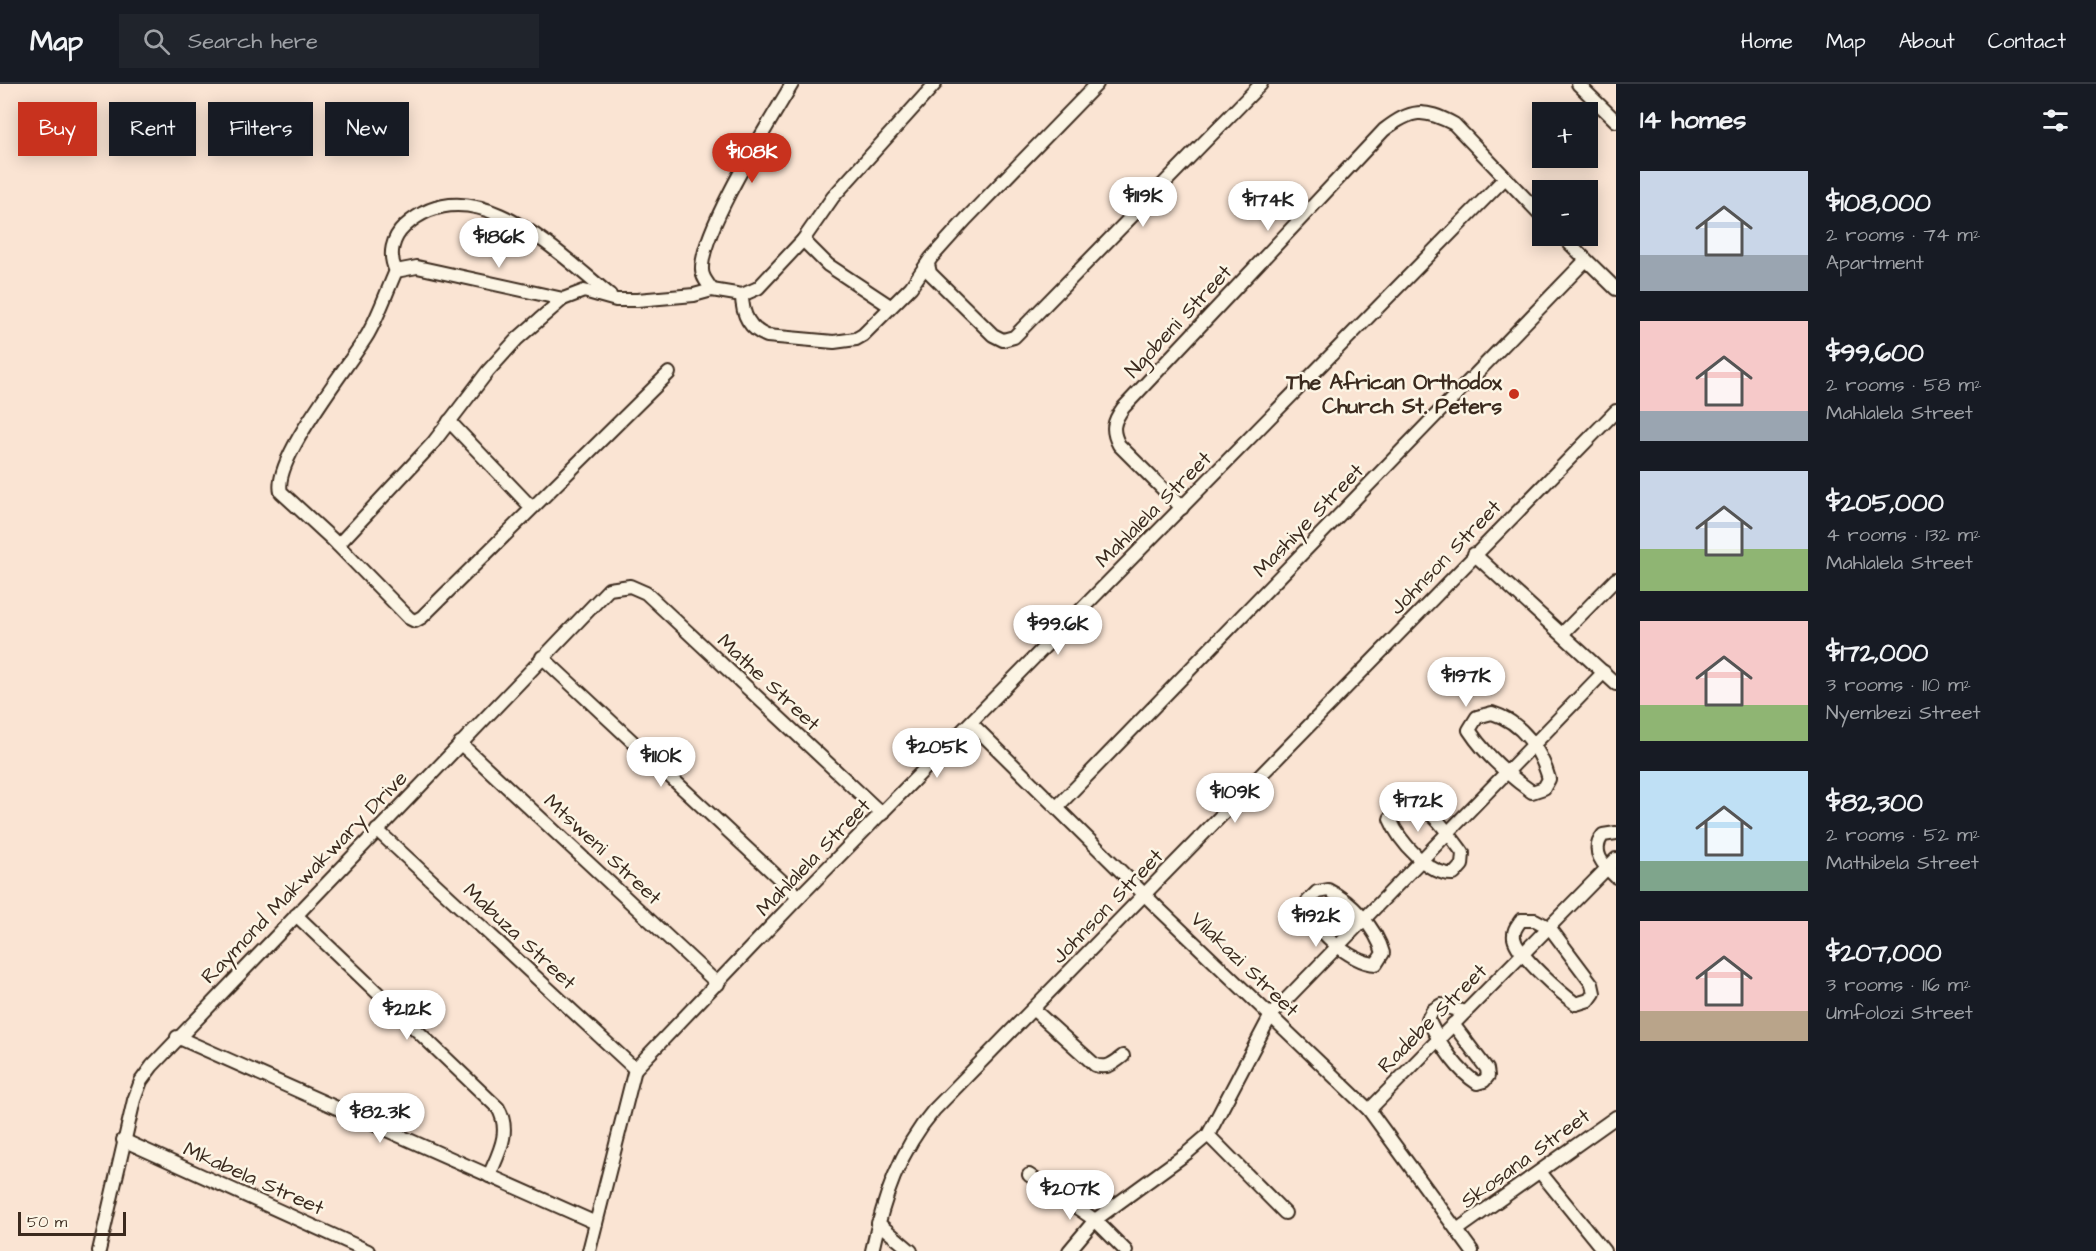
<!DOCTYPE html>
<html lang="en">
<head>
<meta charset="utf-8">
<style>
	body { margin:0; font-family:"Architects Daughter",sans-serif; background:#20242c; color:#f1f3f6; height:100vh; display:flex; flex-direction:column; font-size:22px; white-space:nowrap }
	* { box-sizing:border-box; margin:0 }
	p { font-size:20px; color:#9ea1a6 }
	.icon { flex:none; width:33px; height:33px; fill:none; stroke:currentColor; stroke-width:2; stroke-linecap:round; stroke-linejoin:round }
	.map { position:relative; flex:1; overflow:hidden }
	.sheet { display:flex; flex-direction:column; background:#171b24; width:480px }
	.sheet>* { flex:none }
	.banner { position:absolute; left:18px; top:18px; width:570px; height:54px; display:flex; gap:12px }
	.buttons { position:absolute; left:1532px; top:18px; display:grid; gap:12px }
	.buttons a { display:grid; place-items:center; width:66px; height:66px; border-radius:0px; background:#171b24; box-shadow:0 3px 15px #0003; font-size:30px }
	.scale { position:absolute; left:18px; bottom:15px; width:108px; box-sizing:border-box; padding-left:6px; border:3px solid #3b2a1e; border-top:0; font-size:16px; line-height:21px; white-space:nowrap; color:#3b2a1e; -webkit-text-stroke:4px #fcf5e5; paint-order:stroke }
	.price { position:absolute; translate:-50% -51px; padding:0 14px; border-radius:21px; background:#fff; color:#222; font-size:20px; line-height:39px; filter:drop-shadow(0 2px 3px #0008) }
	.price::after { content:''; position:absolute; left:50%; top:36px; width:18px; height:14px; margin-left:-9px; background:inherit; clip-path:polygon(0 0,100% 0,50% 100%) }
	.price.active { background:#c8321e; color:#fff }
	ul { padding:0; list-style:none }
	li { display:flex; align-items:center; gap:18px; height:150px; padding:0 24px }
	li span { display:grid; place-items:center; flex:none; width:168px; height:120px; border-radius:0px; color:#555 }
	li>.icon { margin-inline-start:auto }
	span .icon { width:72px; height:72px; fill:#fffc; stroke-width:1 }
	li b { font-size:26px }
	h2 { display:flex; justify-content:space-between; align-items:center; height:72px; padding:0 24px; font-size:26px }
	.pill { padding:0 21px; border-radius:0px; background:#171b24; box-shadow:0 3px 15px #0003; font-size:21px; line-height:54px }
	.pill.active { background:#c8321e; color:#fff }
	header { display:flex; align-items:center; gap:36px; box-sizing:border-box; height:84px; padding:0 30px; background:#171b24; border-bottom:2px solid #363941 }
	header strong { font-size:28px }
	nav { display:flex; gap:33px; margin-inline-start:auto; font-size:21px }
	.search { width:420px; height:54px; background:#20242c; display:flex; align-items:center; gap:15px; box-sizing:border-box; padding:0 21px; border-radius:0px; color:#9ea1a6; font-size:22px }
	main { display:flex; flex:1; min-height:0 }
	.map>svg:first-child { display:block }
</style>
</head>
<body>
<header>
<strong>Map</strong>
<div class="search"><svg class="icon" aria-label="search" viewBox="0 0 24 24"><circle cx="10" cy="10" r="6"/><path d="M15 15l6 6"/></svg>Search here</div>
<nav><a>Home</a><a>Map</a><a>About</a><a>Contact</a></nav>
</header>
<main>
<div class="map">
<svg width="1616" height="1167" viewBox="0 0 1616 1167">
	<rect width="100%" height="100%" fill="#fae4d3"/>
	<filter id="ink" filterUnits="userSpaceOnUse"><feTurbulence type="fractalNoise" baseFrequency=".0167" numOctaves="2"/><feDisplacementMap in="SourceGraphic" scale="12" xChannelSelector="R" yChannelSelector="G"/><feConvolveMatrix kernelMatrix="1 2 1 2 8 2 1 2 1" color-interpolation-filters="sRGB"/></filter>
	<g filter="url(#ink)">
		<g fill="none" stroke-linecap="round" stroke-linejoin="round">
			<g stroke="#3b2a1e" stroke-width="16">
				<g id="street">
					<polyline points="1578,0 1616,37"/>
					<polyline points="1562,152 1616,205"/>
					<polyline points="803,156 828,181 890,222"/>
					<polyline points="928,180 930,189 993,251 1003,256 1014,253 1261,0"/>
					<path d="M 396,187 C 388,171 392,154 405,142 C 473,80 559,170 610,211"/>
					<path d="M 712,206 C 708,199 702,194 702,186 C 700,148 771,36 792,0"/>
					<path d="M 742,211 C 742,230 749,245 767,252 L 834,258 L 856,255 L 863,251 L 911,203 L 931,174 L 966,135 L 1097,0"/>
					<path d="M 563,215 L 417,183 L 396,187 C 387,207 379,231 368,250 C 349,282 272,376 281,408 L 332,455 L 409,534 L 415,537 L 422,533 L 669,289"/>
					<polyline points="449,337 532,424"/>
					<path d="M 1182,424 L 1119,361 C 1111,346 1113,338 1123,324 L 1384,46 C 1412,25 1423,24 1454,40 L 1542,132"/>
					<polyline points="338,461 433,359 488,287 517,255 563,215 584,207 616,216 637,216 694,211 712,206 742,211 758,204 803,156 833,113 935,0"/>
					<polyline points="1474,470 1616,600"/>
					<polyline points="1563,549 1616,495"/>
					<polyline points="542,573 799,813"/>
					<path d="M 1492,629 C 1522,638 1541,666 1549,695 L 1544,704 L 1532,708 C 1508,691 1486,672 1469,646 L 1477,633 Z"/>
					<polyline points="971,639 1158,824 1369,1026 1472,1167"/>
					<polyline points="460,659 718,900"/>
					<path d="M 1407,715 C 1430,722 1449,750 1463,769 L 1462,781 L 1454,790 C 1429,792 1399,757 1390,735 L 1396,723 Z"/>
					<polyline points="1057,723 1586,176"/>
					<polyline points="377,746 635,985"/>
					<path d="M 1616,749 L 1603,751 C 1590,767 1603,781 1616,793"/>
					<path d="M 1328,806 C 1352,818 1376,844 1383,869 L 1376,880 C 1352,880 1307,842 1308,817 L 1317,808 Z"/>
					<path d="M 296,831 L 498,1024 C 512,1048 498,1070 489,1092"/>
					<path d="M 1521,836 L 1535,836 L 1550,844 L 1592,900 L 1594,909 L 1589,916 L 1576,920 C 1561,909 1517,871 1514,854 C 1513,846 1517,842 1521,836 Z"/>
					<path d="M 1034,926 L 1095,981 C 1107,985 1113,980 1123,972"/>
					<path d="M 1453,940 L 1487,985 L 1488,992 L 1484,997 L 1477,999 C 1455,985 1439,958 1428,935 L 1433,926 L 1441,921 L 1465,928"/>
					<polyline points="177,953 596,1139"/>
					<polyline points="1369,1026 1616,775"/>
					<polyline points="1208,1051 1285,1129"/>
					<polyline points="123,1056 368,1167"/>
					<polyline points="1540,1088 1604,1167"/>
					<polyline points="1029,1091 1095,1136 1126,1167"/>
					<polyline points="878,1139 911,1167"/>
					<polyline points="1457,1146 1616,1033"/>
					<polyline points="99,1167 134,1016 141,997 152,982 609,505 630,502 646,509 882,730"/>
					<polyline points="589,1167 635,985 799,813 1504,95"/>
					<path d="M 872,1167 C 883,1116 899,1067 934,1026 L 1616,327"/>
					<polyline points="1069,1167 1095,1136 1187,1069 1208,1051 1271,931 1604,588"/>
				</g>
			</g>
			<use href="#street" stroke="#fcf5e5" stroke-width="12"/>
		</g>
	</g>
	<circle fill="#c8321e" stroke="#fcf5e5" stroke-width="2" cx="1514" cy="310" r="6"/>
	<g text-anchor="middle" stroke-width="5" stroke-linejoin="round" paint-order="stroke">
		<g font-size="21" fill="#3b2a1e" stroke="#fcf5e5">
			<text transform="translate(1178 237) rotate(-47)" y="7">Ngobeni Street</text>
			<text transform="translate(1153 425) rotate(-45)" y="7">Mahlalela Street</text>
			<text transform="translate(1308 436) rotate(-46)" y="7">Mashiye Street</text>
			<text transform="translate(1445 473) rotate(-46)" y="7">Johnson Street</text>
			<text transform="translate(769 598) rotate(43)" y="7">Mathe Street</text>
			<text transform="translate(603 765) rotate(43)" y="7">Mtsweni Street</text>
			<text transform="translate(813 773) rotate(-46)" y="7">Mahlalela Street</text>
			<text transform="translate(304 793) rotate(-46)" y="7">Raymond Makwakwary Drive</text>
			<text transform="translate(1107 822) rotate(-46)" y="7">Johnson Street</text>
			<text transform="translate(520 852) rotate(43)" y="7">Mabuza Street</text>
			<text transform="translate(1245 880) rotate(44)" y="7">Vilakazi Street</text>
			<text transform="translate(1432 934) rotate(-45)" y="7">Radebe Street</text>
			<text transform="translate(1525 1074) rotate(-36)" y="7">Skosana Street</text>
			<text transform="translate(254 1094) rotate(24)" y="7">Mkabela Street</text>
		</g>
		<g font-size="21" font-weight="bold" fill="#3b2a1e" stroke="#fcf5e5" text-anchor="end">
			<text x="1502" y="305">The African Orthodox<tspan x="1502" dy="24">Church St. Peters</tspan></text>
		</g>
	</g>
</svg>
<div class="buttons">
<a>+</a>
<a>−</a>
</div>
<div class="scale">50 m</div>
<b class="price active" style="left:752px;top:100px">$108K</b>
<b class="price" style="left:1143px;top:144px">$119K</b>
<b class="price" style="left:1268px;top:148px">$174K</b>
<b class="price" style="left:499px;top:185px">$186K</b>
<b class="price" style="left:1058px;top:572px">$99.6K</b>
<b class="price" style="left:1466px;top:624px">$197K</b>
<b class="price" style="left:937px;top:695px">$205K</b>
<b class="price" style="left:661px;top:704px">$110K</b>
<b class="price" style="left:1235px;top:740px">$109K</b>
<b class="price" style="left:1418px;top:749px">$172K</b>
<b class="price" style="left:1316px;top:864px">$192K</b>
<b class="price" style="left:407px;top:957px">$212K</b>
<b class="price" style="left:380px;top:1060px">$82.3K</b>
<b class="price" style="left:1070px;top:1137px">$207K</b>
<div class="banner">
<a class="pill active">Buy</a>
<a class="pill">Rent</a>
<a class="pill">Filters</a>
<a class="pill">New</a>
</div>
</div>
<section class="sheet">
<h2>14 homes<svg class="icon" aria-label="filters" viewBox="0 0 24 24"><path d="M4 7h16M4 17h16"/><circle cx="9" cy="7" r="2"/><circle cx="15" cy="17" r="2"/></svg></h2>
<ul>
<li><span style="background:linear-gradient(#c9d6e8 70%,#9aa5b1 0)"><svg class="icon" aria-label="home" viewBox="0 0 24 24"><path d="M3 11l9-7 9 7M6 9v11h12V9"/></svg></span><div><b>$108,000</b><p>2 rooms · 74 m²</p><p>Apartment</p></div></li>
<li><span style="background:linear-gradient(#f6c9c9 75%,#9aa5b1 0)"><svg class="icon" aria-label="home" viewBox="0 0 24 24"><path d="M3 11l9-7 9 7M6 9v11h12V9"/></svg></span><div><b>$99,600</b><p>2 rooms · 58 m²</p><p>Mahlalela Street</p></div></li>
<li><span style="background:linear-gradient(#c9d6e8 65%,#8fb573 0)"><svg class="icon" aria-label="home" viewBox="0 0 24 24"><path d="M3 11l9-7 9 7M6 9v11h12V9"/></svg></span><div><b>$205,000</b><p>4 rooms · 132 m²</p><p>Mahlalela Street</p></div></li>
<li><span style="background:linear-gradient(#f6c9c9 70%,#8fb573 0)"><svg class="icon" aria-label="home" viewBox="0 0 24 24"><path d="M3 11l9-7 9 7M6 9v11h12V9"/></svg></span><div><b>$172,000</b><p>3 rooms · 110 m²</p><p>Nyembezi Street</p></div></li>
<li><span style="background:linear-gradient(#bfe0f5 75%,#7fa58c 0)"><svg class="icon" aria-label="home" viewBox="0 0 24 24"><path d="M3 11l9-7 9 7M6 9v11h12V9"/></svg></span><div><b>$82,300</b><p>2 rooms · 52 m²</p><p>Mathibela Street</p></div></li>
<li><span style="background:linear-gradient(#f6c9c9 75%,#b9a48a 0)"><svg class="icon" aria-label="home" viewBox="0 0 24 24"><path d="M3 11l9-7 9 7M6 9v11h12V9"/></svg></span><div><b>$207,000</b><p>3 rooms · 116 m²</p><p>Umfolozi Street</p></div></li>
</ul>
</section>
</main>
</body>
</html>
